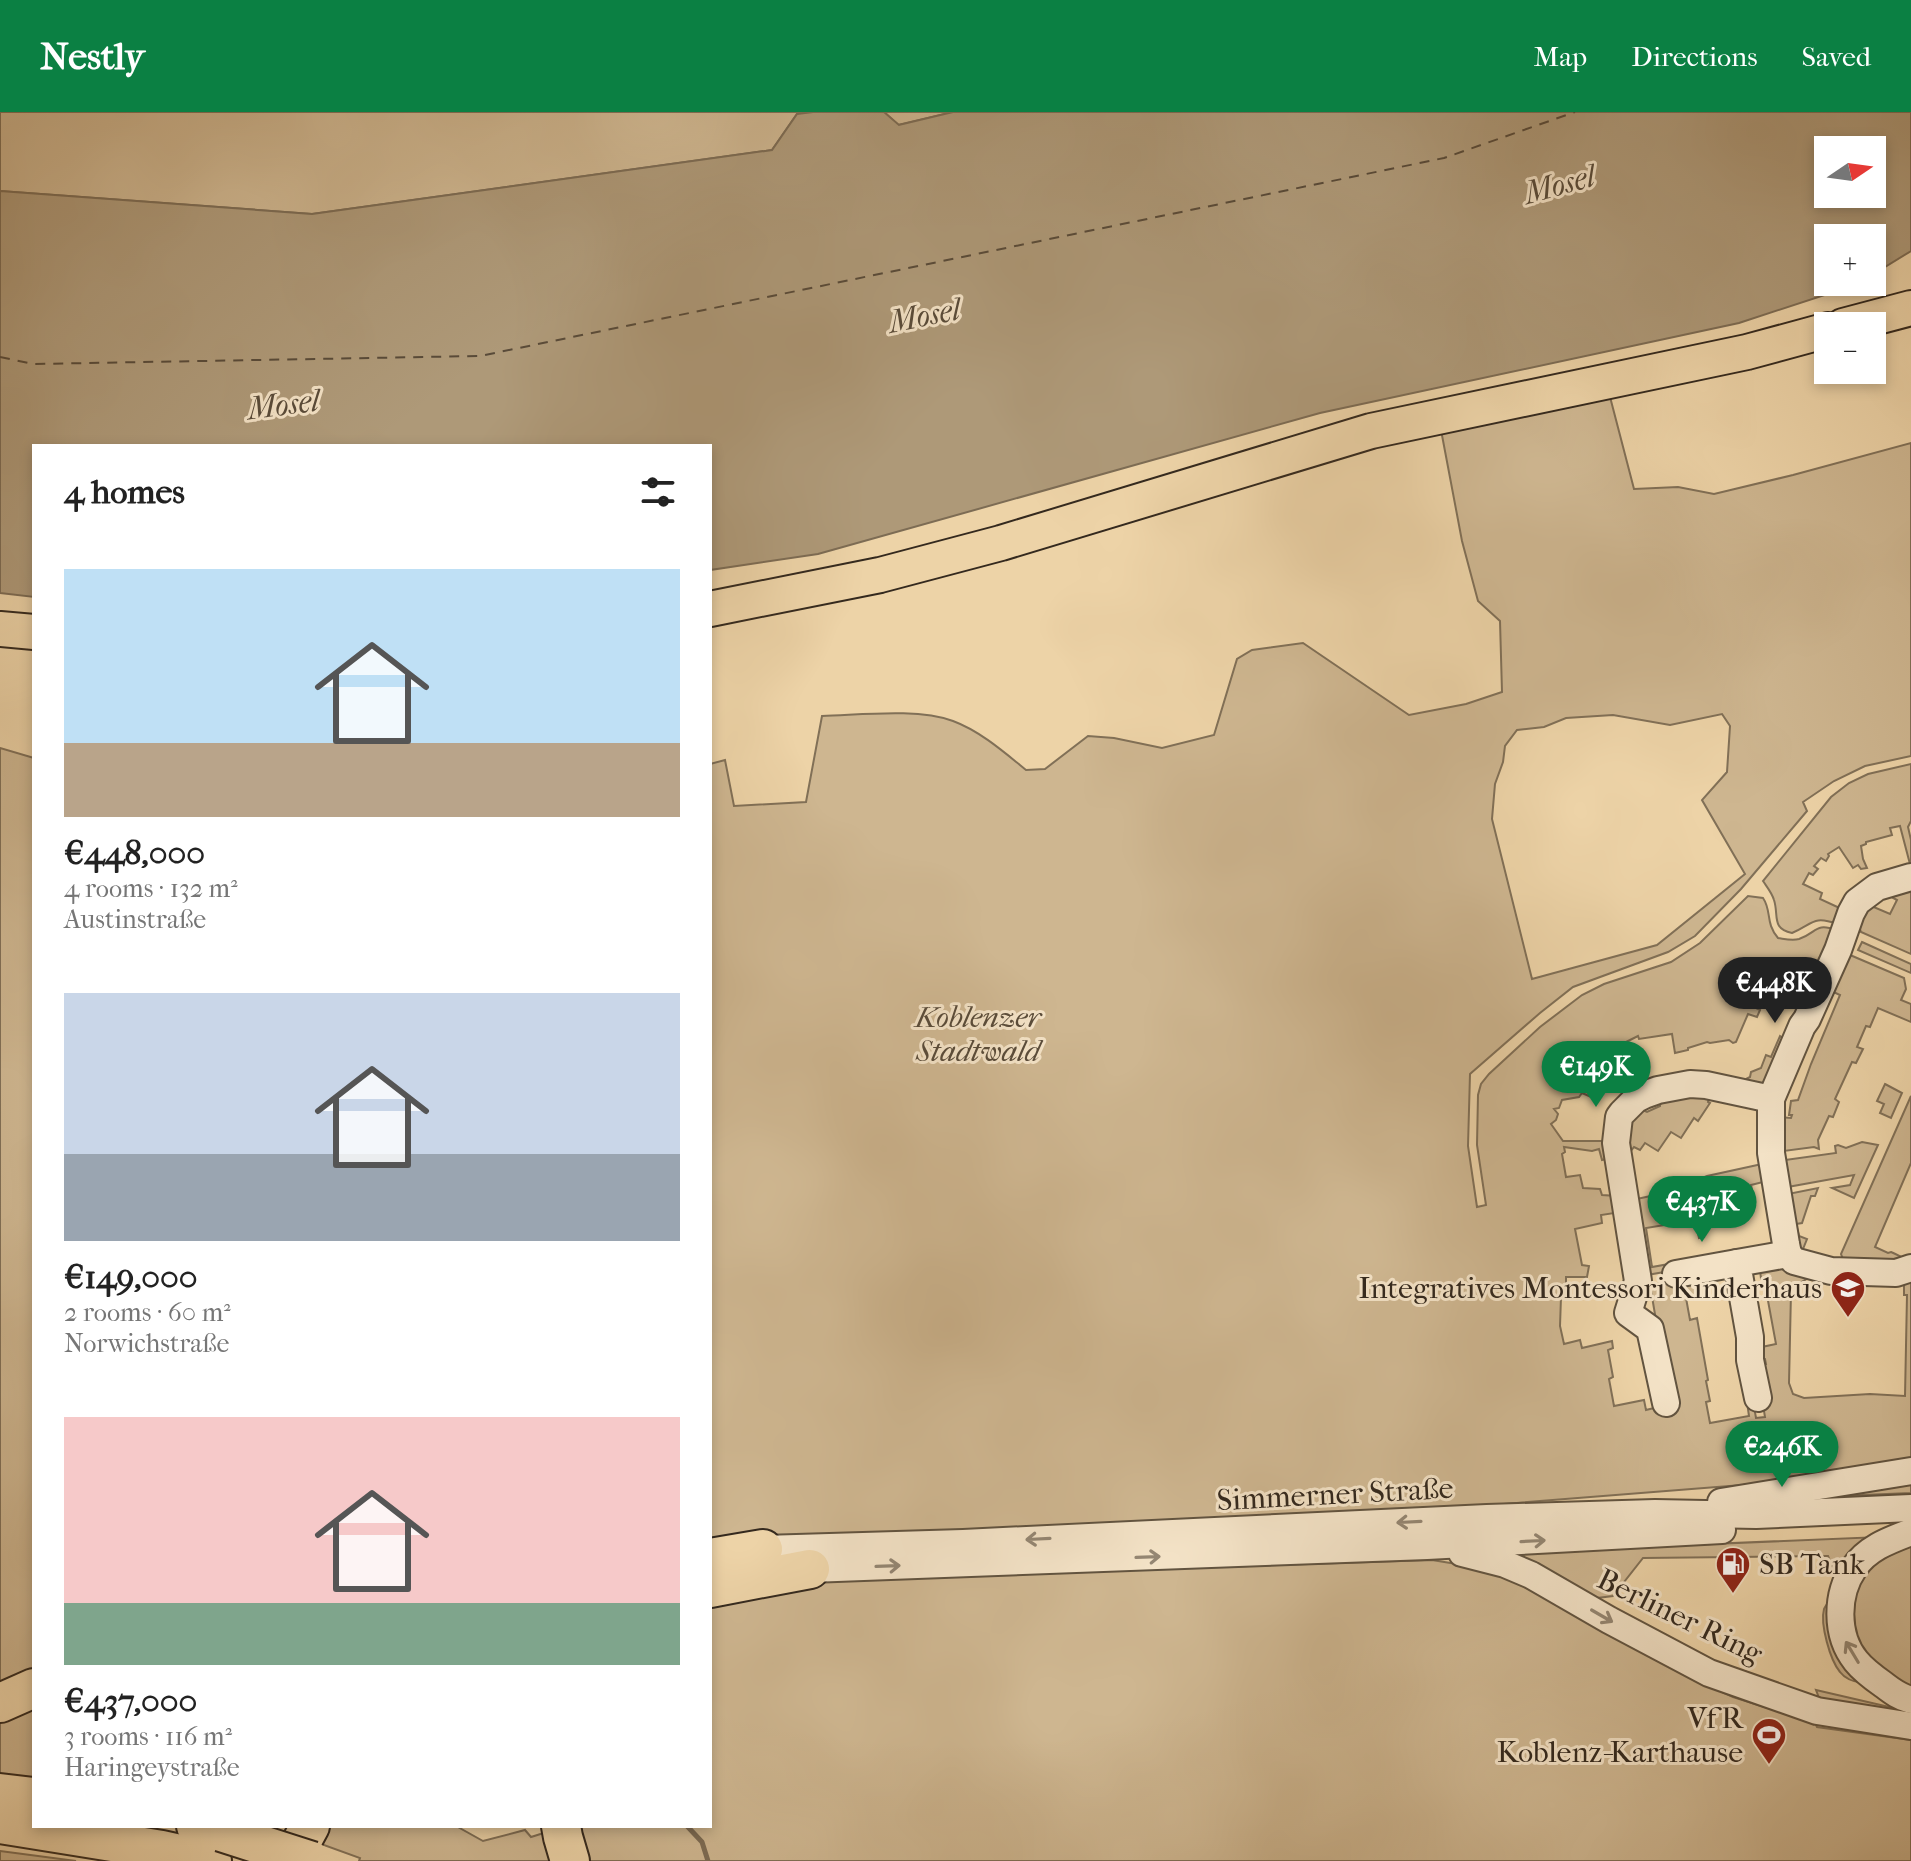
<!DOCTYPE html>
<html lang="en">
<head>
<meta charset="utf-8">
<style>
	body { margin:0; font-family:"IM FELL French Canon",serif; background:#f2f2f2; color:#222; height:100vh; display:flex; flex-direction:column; font-size:30px; white-space:nowrap }
	* { box-sizing:border-box; margin:0 }
	p { font-size:26px; color:#767676 }
	.icon { flex:none; width:44px; height:44px; fill:none; stroke:currentColor; stroke-width:2; stroke-linecap:round; stroke-linejoin:round }
	.map { position:relative; flex:1; overflow:hidden }
	.drawer { position:absolute; left:32px; top:332px; width:680px; height:1384px; display:flex; flex-direction:column; background:#fff; border-radius:0px; box-shadow:0 4px 12px #0003 }
	.drawer>* { flex:none }
	.needle { width:52px; rotate:77deg }
	.tools { position:absolute; left:1814px; top:24px; display:grid; gap:16px }
	.tools a { display:grid; place-items:center; width:72px; height:72px; border-radius:0px; background:#fff; box-shadow:0 4px 12px #0003; font-size:40px }
	.price { position:absolute; translate:-50% -68px; padding:0 18px; border-radius:28px; background:#0b8043; color:#fff; font-size:26px; line-height:52px; filter:drop-shadow(0 2px 4px #0008) }
	.price::after { content:''; position:absolute; left:50%; top:48px; width:24px; height:18px; margin-left:-12px; background:inherit; clip-path:polygon(0 0,100% 0,50% 100%) }
	.price.active { background:#222; color:#fff }
	ul { padding:0; list-style:none }
	li { display:grid; align-content:center; gap:16px; height:424px; padding:0 32px }
	li span { display:grid; place-items:center; height:248px; border-radius:0px; color:#555 }
	li>.icon { margin-inline-start:auto }
	span .icon { width:144px; height:144px; fill:#fffc; stroke-width:1 }
	li b { font-size:34px }
	h2 { display:flex; justify-content:space-between; align-items:center; height:96px; padding:0 32px; font-size:34px }
	header { display:flex; align-items:center; gap:48px; box-sizing:border-box; height:112px; padding:0 40px; background:#0b8043; color:#fff }
	header strong { font-size:38px }
	nav { display:flex; gap:44px; margin-inline-start:auto; font-size:28px }
	.map>svg:first-child { display:block }
</style>
</head>
<body>
<header>
<strong>Nestly</strong>
<nav><a>Map</a><a>Directions</a><a>Saved</a></nav>
</header>
<div class="map">
<svg width="1911" height="1749" viewBox="0 0 1911 1749">
	<rect width="100%" height="100%" fill="#edd3a7"/>
	<filter id="stains"><feTurbulence type="fractalNoise" baseFrequency=".0025" numOctaves="4"/><feColorMatrix values="0 0 0 0 .2 0 0 0 0 .09 0 0 0 0 .02 0 0 0 .5 -.17"/></filter>
	<radialGradient id="worn" r=".72"><stop offset=".6" stop-color="#630" stop-opacity="0"/><stop offset="1" stop-color="#630" stop-opacity=".3"/></radialGradient>
	<g fill="#ceb690" stroke="#817057" stroke-width="2" fill-rule="evenodd">
		<polygon points="0,0 813,0 797,2 772,38 312,102 0,79"/>
		<polygon points="884,0 953,0 898,13"/>
		<path d="M 1609,281 L 1634,377 L 1678,375 L 1714,382 L 1793,363 L 1911,331 L 1911,644 L 1865,654 L 1834,669 L 1803,690 L 1807,699 L 1741,777 L 1695,824 L 1668,840 L 1573,875 L 1540,901 L 1470,962 L 1468,1034 L 1477,1095 L 1486,1093 L 1477,1033 L 1478,983 L 1481,972 L 1489,962 L 1540,915 L 1582,883 L 1604,872 L 1671,850 L 1700,831 L 1748,784 L 1763,786 C 1772,799 1765,811 1778,826 C 1785,827 1792,829 1799,827 C 1817,821 1815,810 1836,818 L 1818,862 L 1785,848 L 1780,857 L 1771,853 L 1767,861 L 1764,860 L 1752,894 L 1760,898 L 1757,905 L 1748,902 L 1736,930 L 1733,931 L 1729,928 L 1710,931 L 1707,930 L 1688,936 L 1688,938 L 1675,941 L 1672,922 L 1639,927 L 1638,924 L 1624,931 L 1627,937 L 1618,942 L 1619,946 L 1611,950 C 1609,944 1606,943 1600,944 L 1596,951 L 1588,947 L 1580,960 L 1584,963 L 1581,969 L 1594,978 L 1591,985 L 1582,981 L 1579,985 L 1562,988 L 1559,996 L 1554,997 L 1558,1002 L 1556,1008 L 1551,1012 L 1563,1029 L 1608,1029 L 1611,1046 L 1602,1048 L 1599,1037 L 1592,1039 L 1564,1035 L 1565,1040 L 1562,1042 L 1566,1065 L 1580,1063 L 1583,1076 L 1600,1077 L 1602,1083 L 1618,1084 L 1621,1100 L 1601,1103 L 1602,1111 L 1575,1117 L 1582,1153 L 1589,1154 L 1587,1165 L 1566,1165 L 1566,1184 L 1561,1185 L 1560,1214 L 1564,1232 L 1580,1228 L 1582,1236 L 1612,1229 L 1613,1236 L 1608,1238 L 1613,1265 L 1609,1267 L 1614,1294 L 1644,1288 L 1646,1298 L 1662,1294 L 1671,1296 L 1650,1173 L 1696,1165 L 1699,1184 L 1686,1186 L 1690,1208 L 1697,1206 L 1708,1268 L 1706,1269 L 1710,1289 L 1706,1290 L 1710,1311 L 1749,1304 L 1747,1290 L 1753,1289 L 1756,1306 L 1765,1305 L 1757,1255 L 1766,1252 L 1765,1247 L 1755,1248 L 1762,1235 L 1776,1232 L 1764,1167 L 1761,1167 L 1760,1157 L 1775,1154 L 1814,1163 L 1796,1173 L 1791,1180 L 1789,1271 L 1793,1282 L 1804,1286 L 1870,1282 L 1905,1284 L 1907,1183 L 1904,1183 L 1904,1167 L 1911,1167 L 1911,1350 L 1792,1369 L 1352,1404 L 710,1430 L 710,652 L 725,648 L 734,694 L 806,690 L 822,604 C 861,603 917,596 953,609 C 980,619 1004,640 1026,658 L 1045,657 L 1088,624 L 1114,626 L 1162,636 L 1214,623 L 1237,547 L 1252,538 L 1303,531 L 1409,603 L 1466,592 L 1502,580 L 1500,509 L 1478,489 L 1462,429 L 1441,318 ZM 1722,602 L 1730,614 L 1727,660 L 1702,688 L 1745,762 L 1657,833 L 1532,867 L 1492,707 L 1495,672 L 1503,650 L 1505,634 L 1517,618 L 1544,615 L 1566,606 L 1613,603 L 1670,613 Z"/>
		<polygon points="0,636 34,646 34,1567 0,1580"/>
		<path d="M 1911,652 L 1911,709 L 1908,715 L 1911,728 L 1911,756 L 1900,714 L 1890,716 L 1892,723 L 1866,730 L 1866,732 L 1861,734 L 1863,747 L 1867,756 L 1861,757 L 1858,753 L 1853,756 L 1839,735 L 1828,742 L 1829,744 L 1826,749 L 1821,746 L 1814,754 L 1818,757 L 1813,763 L 1809,761 L 1803,772 L 1822,781 L 1820,787 L 1846,799 L 1837,812 C 1813,803 1813,812 1792,821 C 1771,817 1779,803 1774,788 C 1772,781 1767,775 1763,769 L 1831,685 L 1849,671 L 1868,662 Z"/>
		<polygon points="1911,775 1911,842 1861,820 1857,809 1869,793 1890,802 1897,788 1884,781"/>
		<polygon points="1862,830 1911,852 1911,861 1858,838"/>
		<polygon points="1843,840 1904,866 1906,877 1901,888 1911,892 1911,910 1878,896 1870,915 1866,914 1857,935 1863,937 1856,951 1852,950 1835,987 1839,990 1833,1005 1829,1004 1818,1028 1819,1037 1814,1035 1784,1039 1778,1005 1791,1006 1792,1003 1789,1003 1791,989 1798,988 1811,952 1840,883 1827,877"/>
		<polygon points="1780,924 1784,927 1786,932 1762,975 1744,973 1746,967 1750,965 1751,960 1761,956 1766,943 1771,945"/>
		<polygon points="1885,972 1902,981 1891,1006 1880,1001 1884,992 1877,989"/>
		<polygon points="1710,981 1708,990 1710,991 1698,1009 1694,1006 1681,1026 1671,1020 1658,1039 1645,1031 1640,1038 1634,1035 1627,1044 1626,1010 1638,996 1647,1000 1660,994 1660,986"/>
		<path d="M 1911,984 L 1911,1051 L 1875,1135 L 1888,1141 L 1891,1140 C 1899,1143 1903,1147 1911,1149 L 1843,1147 L 1841,1142 Z"/>
		<polygon points="1862,1030 1878,1033 1854,1086 1832,1076 1850,1073 1854,1063 1782,1076 1778,1049 1836,1041 1835,1034 1838,1033 1846,1036"/>
		<polygon points="1762,1052 1763,1070 1751,1073 1755,1093 1734,1096 1735,1103 1708,1108 1709,1111 1702,1113 1704,1125 1699,1126 1695,1108 1646,1116 1652,1155 1669,1152 1670,1159 1647,1163 1632,1088 1669,1080 1707,1064"/>
		<polygon points="1818,1076 1815,1084 1811,1084 1802,1111 1796,1112 1799,1124 1807,1127 1803,1137 1796,1134 1783,1083"/>
		<polygon points="1911,1368 1911,1381 1790,1386"/>
		<polygon points="1879,1425 1836,1463 1828,1444 1643,1446 1613,1484 1589,1487 1495,1441"/>
		<polygon points="1911,1433 1911,1574 1898,1570 1872,1554 1852,1527 1852,1478 1861,1461 1889,1439"/>
		<polygon points="1432,1448 1475,1455 1512,1465 1705,1572 1733,1585 1815,1611 1817,1615 1911,1628 1911,1749 581,1749 573,1714 710,1714 710,1484 782,1469"/>
		<path d="M 1831,1486 L 1863,1571 C 1854,1570 1846,1568 1840,1560 C 1830,1548 1820,1512 1824,1497 C 1826,1493 1829,1489 1831,1486 Z"/>
		<polygon points="1816,1578 1911,1600 1911,1608 1821,1591"/>
		<polygon points="34,1586 34,1676 0,1674 0,1601"/>
		<polygon points="319,1714 456,1714 483,1729 525,1718 531,1725 553,1718 561,1749 359,1749 360,1746 310,1728"/>
		<polygon points="0,1739 76,1749 0,1749"/>
	</g>
	<path fill="#ae9978" stroke="#7d6c54" stroke-width="2" fill-rule="evenodd" d="M 813,0 L 884,0 L 899,13 L 953,0 L 1911,0 L 1911,139 L 1872,163 L 1872,126 L 1828,126 L 1828,170 L 1861,170 L 1855,173 L 1739,211 L 1320,301 L 818,442 L 710,458 L 710,334 L 34,334 L 34,485 L 0,481 L 0,79 L 312,102 L 772,38 L 797,2 ZM 1828,38 L 1872,38 L 1872,82 L 1828,82 Z"/>
	<g fill="none" stroke-linecap="round" stroke-linejoin="round">
		<polyline stroke="#7d6c54" stroke-width="5" points="687,1714 702,1730 708,1749"/>
		<polyline stroke="#594b39" stroke-width="2" stroke-dasharray="10 8" stroke-linecap="butt" points="0,245 33,252 480,244 1444,46 1575,0"/>
		<g stroke="#625440" stroke-width="30">
			<g id="minor">
				<polyline points="1911,765 1877,775 1857,790 1851,801 1838,838 1807,907 1802,914 1771,987 1771,1041 1786,1132 1788,1142 1794,1149 1831,1159 1896,1161 1911,1156"/>
				<polyline points="1676,1162 1737,1151"/>
				<polyline points="1758,1286 1750,1248 1750,1225 1737,1151 1788,1142"/>
				<polyline points="1666,1291 1650,1217 1628,1201 1638,1169 1616,1031 1619,1005 1622,1001 1636,987 1644,983 1658,978 1690,972 1706,973 1771,987"/>
				<polyline points="1721,1390 1911,1359"/>
				<path d="M 1911,1420 C 1890,1428 1867,1436 1854,1456 C 1836,1482 1835,1523 1856,1549 C 1864,1559 1874,1566 1884,1573 C 1893,1580 1900,1585 1911,1588"/>
				<polyline points="763,1437 963,1431 1487,1406 1655,1401 1756,1403 1911,1396"/>
				<polyline points="1462,1441 1505,1452 1531,1463 1609,1508 1709,1561 1817,1599 1911,1614"/>
				<polyline points="810,1457 1427,1434 1722,1418"/>
			</g>
		</g>
		<g stroke="#34291e" stroke-width="38">
			<g id="major">
				<polyline points="1843,214 1911,196"/>
				<polyline points="710,497 880,463 1001,431 1371,319 1747,240 1828,218"/>
				<polyline points="0,517 34,520"/>
			</g>
		</g>
		<g stroke="#34291e" stroke-width="42">
			<g id="highway">
				<polyline points="710,1446 763,1437"/>
				<polyline points="710,1476 810,1457"/>
				<polyline points="0,1591 34,1576"/>
				<polyline points="0,1681 34,1685"/>
				<polyline points="0,1712 162,1738 212,1749"/>
				<polyline points="196,1714 221,1720"/>
				<polyline points="561,1714 563,1725 570,1749"/>
				<polyline points="291,1749 310,1714"/>
			</g>
		</g>
		<use href="#minor" stroke="#f3e2c6" stroke-width="26"/>
		<use href="#major" stroke="#edd3a7" stroke-width="34"/>
		<use href="#highway" stroke="#edd3a7" stroke-width="38"/>
		<g stroke="#34291e" stroke-width="42" stroke-linecap="butt">
			<polyline id="highway-bridge" points="221,1720 312,1749"/>
		</g>
		<use href="#highway-bridge" stroke="#edd3a7" stroke-width="38"/>
	</g>
	<defs><path id="oneway-shaft" d="M-6 0H5M1.5-3L5.5 0L1.5 3" fill="none" stroke-width="1.6" stroke-linecap="round" stroke-linejoin="round" transform="scale(2)"/></defs>
	<g stroke="#948672">
		<use href="#oneway-shaft" transform="translate(1409 1410) rotate(177)"/>
		<use href="#oneway-shaft" transform="translate(1038 1427) rotate(177)"/>
		<use href="#oneway-shaft" transform="translate(1533 1429) rotate(-3)"/>
		<use href="#oneway-shaft" transform="translate(1148 1445) rotate(-2)"/>
		<use href="#oneway-shaft" transform="translate(888 1454) rotate(-2)"/>
		<use href="#oneway-shaft" transform="translate(1602 1504) rotate(30)"/>
		<use href="#oneway-shaft" transform="translate(1852 1540) rotate(-121)"/>
	</g>
	<defs>
		<g id="school-pin" transform="scale(1.8)"><path d="M0 17L-7.5 6A9.5 9.5 0 1 1 7.5 6Z" fill="#8f2418" stroke="#f3e2c6"/><path d="M0-5L7-2L0 1L-7-2ZM-4 1L0 2.5L4 1V4Q0 6-4 4Z" fill="#fff"/></g>
		<g id="fuel-pin" transform="scale(1.8)"><path d="M0 17L-7.5 6A9.5 9.5 0 1 1 7.5 6Z" fill="#8f2418" stroke="#f3e2c6"/><path d="M-5.5-6h7V0h2V4h1.3V-2.5L3-4.5l.8-.8L6-3V5H2.5V1h-1V6h-7ZM-4.2-4.7v3.2H.2V-4.7Z" fill="#fff"/></g>
		<g id="stadium-pin" transform="scale(1.8)"><path d="M0 17L-7.5 6A9.5 9.5 0 1 1 7.5 6Z" fill="#8f2418" stroke="#f3e2c6"/><path d="M0-5a6.5 5 0 1 0 0 10a6.5 5 0 1 0 0-10ZM-3.5-1.8h7v3.6h-7Z" fill="#fff"/></g>
	</defs>
	<g fill-rule="evenodd">
		<use href="#school-pin" x="1848" y="1176"/>
		<use href="#fuel-pin" x="1733" y="1452"/>
		<use href="#stadium-pin" x="1769" y="1623"/>
	</g>
	<g text-anchor="middle" stroke-width="6" stroke-linejoin="round" paint-order="stroke">
		<g font-size="30" font-style="italic" fill="#5a4c3a" stroke="#f3e2c6">
			<text x="978" y="915">Koblenzer<tspan x="978" dy="34">Stadtwald</tspan></text>
		</g>
		<g font-size="30" fill="#34291e" stroke="#f3e2c6" text-anchor="end">
			<text x="1822" y="1186">Integratives Montessori Kinderhaus</text>
			<text x="1759" y="1462" text-anchor="start">SB Tank</text>
			<text x="1743" y="1616">VfR<tspan x="1743" dy="34">Koblenz-Karthause</tspan></text>
		</g>
		<g font-size="30" fill="#34291e" stroke="#f3e2c6">
			<text transform="translate(1335 1382) rotate(-3)" y="10">Simmerner Straße</text>
			<text transform="translate(1680 1504) rotate(26)" y="10">Berliner Ring</text>
		</g>
		<g font-size="32" font-style="italic" fill="#594b39" stroke="#f3e2c6">
			<text transform="translate(1559 72) rotate(-15)" y="11">Mosel</text>
			<text transform="translate(924 203) rotate(-11)" y="11">Mosel</text>
			<text transform="translate(283 292) rotate(-7)" y="11">Mosel</text>
		</g>
	</g>
	<rect width="100%" height="100%" filter="url(#stains)"/>
	<rect width="100%" height="100%" fill="url(#worn)"/>
</svg>
<div class="tools">
<a><svg class="needle" viewBox="-14 -14 28 28"><path d="M0-13l5 13h-10z" fill="#e53935"/><path d="M0 13l5-13h-10z" fill="#767676"/></svg></a>
<a>+</a>
<a>−</a>
</div>
<b class="price active" style="left:1775px;top:913px">€448K</b>
<b class="price" style="left:1596px;top:997px">€149K</b>
<b class="price" style="left:1702px;top:1132px">€437K</b>
<b class="price" style="left:1782px;top:1377px">€246K</b>
<section class="drawer">
<h2>4 homes<svg class="icon" aria-label="filters" viewBox="0 0 24 24"><path d="M4 7h16M4 17h16"/><circle cx="9" cy="7" r="2"/><circle cx="15" cy="17" r="2"/></svg></h2>
<ul>
<li><span style="background:linear-gradient(#bfe0f5 70%,#b9a48a 0)"><svg class="icon" aria-label="home" viewBox="0 0 24 24"><path d="M3 11l9-7 9 7M6 9v11h12V9"/></svg></span><div><b>€448,000</b><p>4 rooms · 132 m²</p><p>Austinstraße</p></div></li>
<li><span style="background:linear-gradient(#c9d6e8 65%,#9aa5b1 0)"><svg class="icon" aria-label="home" viewBox="0 0 24 24"><path d="M3 11l9-7 9 7M6 9v11h12V9"/></svg></span><div><b>€149,000</b><p>2 rooms · 60 m²</p><p>Norwichstraße</p></div></li>
<li><span style="background:linear-gradient(#f6c9c9 75%,#7fa58c 0)"><svg class="icon" aria-label="home" viewBox="0 0 24 24"><path d="M3 11l9-7 9 7M6 9v11h12V9"/></svg></span><div><b>€437,000</b><p>3 rooms · 116 m²</p><p>Haringeystraße</p></div></li>
</ul>
</section>
</div>
</body>
</html>
